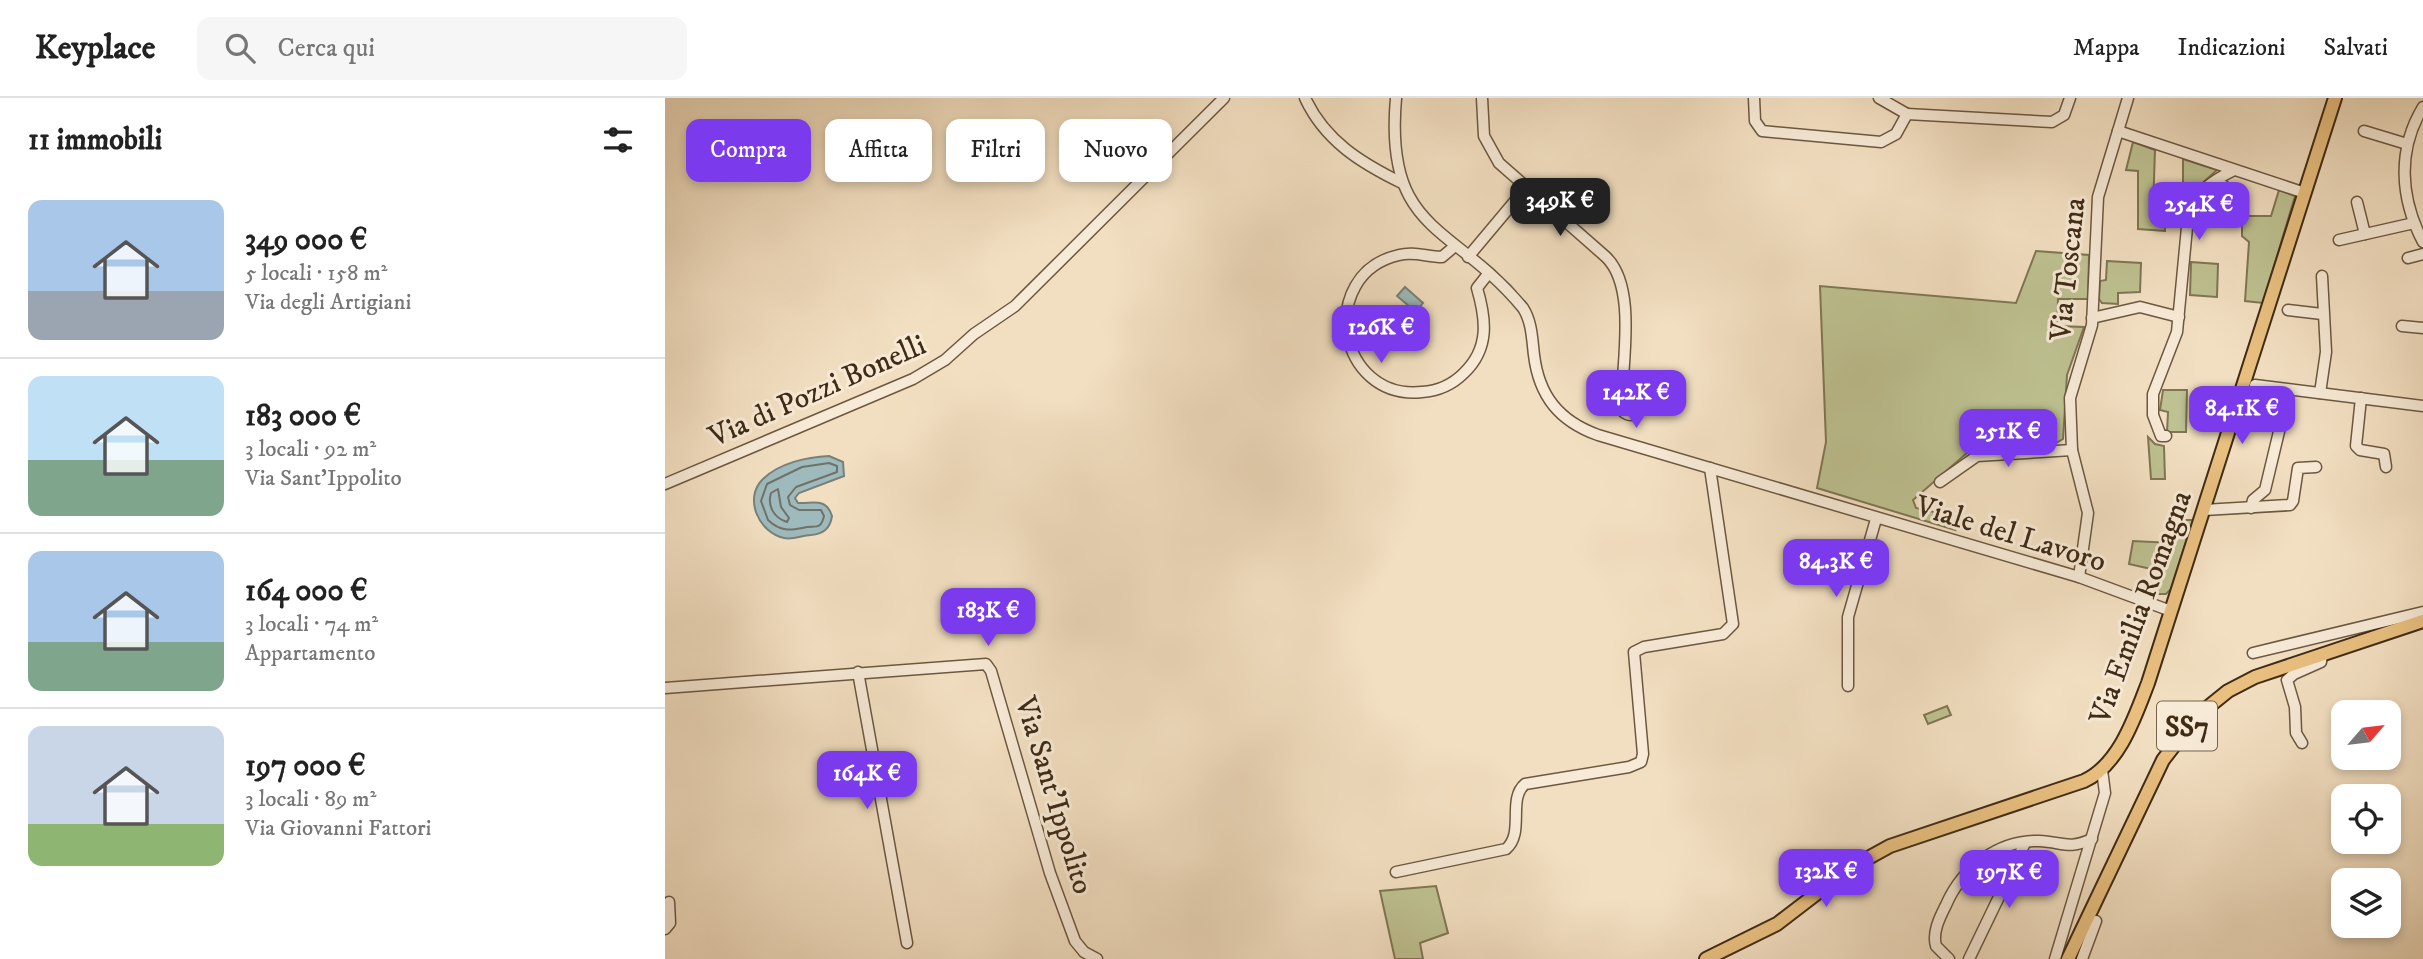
<!DOCTYPE html>
<html lang="it">
<head>
<meta charset="utf-8">
<style>
	body { margin:0; font-family:"IM FELL DW Pica",serif; background:#f6f6f6; color:#222; height:100vh; display:flex; flex-direction:column; font-size:26px; white-space:nowrap }
	* { box-sizing:border-box; margin:0 }
	p { font-size:23px; color:#767676 }
	.icon { flex:none; width:38px; height:38px; fill:none; stroke:currentColor; stroke-width:2; stroke-linecap:round; stroke-linejoin:round }
	.map { position:relative; flex:1; overflow:hidden }
	.side { display:flex; flex-direction:column; background:#fff; width:665px }
	.side>* { flex:none }
	.top-card { position:absolute; left:21px; top:21px; width:665px; height:63px; display:flex; gap:14px }
	.needle { width:46px; rotate:62deg }
	.controls { position:absolute; left:1666px; top:602px; display:grid; gap:14px }
	.controls a { display:grid; place-items:center; width:70px; height:70px; border-radius:14px; background:#fff; box-shadow:0 4px 10px #0003; font-size:35px }
	.price { position:absolute; translate:-50% -60px; padding:0 16px; border-radius:14px; background:#7c3aed; color:#fff; font-size:23px; line-height:46px; filter:drop-shadow(0 2px 4px #0008) }
	.price::after { content:''; position:absolute; left:50%; top:42px; width:21px; height:16px; margin-left:-10px; background:inherit; clip-path:polygon(0 0,100% 0,50% 100%) }
	.price.active { background:#222; color:#fff }
	ul { padding:0; list-style:none }
	li { display:flex; align-items:center; gap:21px; height:175px; padding:0 28px }
	li+li { border-top:2px solid #e0e0e0 }
	li span { display:grid; place-items:center; flex:none; width:196px; height:140px; border-radius:14px; color:#555 }
	li>.icon { margin-inline-start:auto }
	span .icon { width:84px; height:84px; fill:#fffc; stroke-width:1 }
	li b { font-size:30px }
	h2 { display:flex; justify-content:space-between; align-items:center; height:84px; padding:0 28px; font-size:30px }
	.chip { padding:0 24px; border-radius:14px; background:#fff; box-shadow:0 4px 10px #0003; font-size:24px; line-height:63px }
	.chip.active { background:#7c3aed; color:#fff }
	header { display:flex; align-items:center; gap:42px; box-sizing:border-box; height:98px; padding:0 35px; background:#fff; border-bottom:2px solid #e0e0e0 }
	header strong { font-size:33px }
	nav { display:flex; gap:38px; margin-inline-start:auto; font-size:24px }
	.search { width:490px; height:63px; background:#f6f6f6; display:flex; align-items:center; gap:18px; box-sizing:border-box; padding:0 24px; border-radius:14px; color:#767676; font-size:26px }
	main { display:flex; flex:1; min-height:0 }
	.map>svg:first-child { display:block }
</style>
</head>
<body>
<header>
<strong>Keyplace</strong>
<div class="search"><svg class="icon" aria-label="search" viewBox="0 0 24 24"><circle cx="10" cy="10" r="6"/><path d="M15 15l6 6"/></svg>Cerca qui</div>
<nav><a>Mappa</a><a>Indicazioni</a><a>Salvati</a></nav>
</header>
<main>
<section class="side">
<h2>11 immobili<svg class="icon" aria-label="filters" viewBox="0 0 24 24"><path d="M4 7h16M4 17h16"/><circle cx="9" cy="7" r="2"/><circle cx="15" cy="17" r="2"/></svg></h2>
<ul>
<li><span style="background:linear-gradient(#a9c7e8 65%,#9aa5b1 0)"><svg class="icon" aria-label="home" viewBox="0 0 24 24"><path d="M3 11l9-7 9 7M6 9v11h12V9"/></svg></span><div><b>349 000 €</b><p>5 locali · 158 m²</p><p>Via degli Artigiani</p></div></li>
<li><span style="background:linear-gradient(#bfe0f5 60%,#7fa58c 0)"><svg class="icon" aria-label="home" viewBox="0 0 24 24"><path d="M3 11l9-7 9 7M6 9v11h12V9"/></svg></span><div><b>183 000 €</b><p>3 locali · 92 m²</p><p>Via Sant'Ippolito</p></div></li>
<li><span style="background:linear-gradient(#a9c7e8 65%,#7fa58c 0)"><svg class="icon" aria-label="home" viewBox="0 0 24 24"><path d="M3 11l9-7 9 7M6 9v11h12V9"/></svg></span><div><b>164 000 €</b><p>3 locali · 74 m²</p><p>Appartamento</p></div></li>
<li><span style="background:linear-gradient(#c9d6e8 70%,#8fb573 0)"><svg class="icon" aria-label="home" viewBox="0 0 24 24"><path d="M3 11l9-7 9 7M6 9v11h12V9"/></svg></span><div><b>197 000 €</b><p>3 locali · 89 m²</p><p>Via Giovanni Fattori</p></div></li>
</ul>
</section>
<div class="map">
<svg width="1758" height="861" viewBox="0 0 1758 861">
	<rect width="100%" height="100%" fill="#f2dfc1"/>
	<filter id="stains"><feTurbulence type="fractalNoise" baseFrequency=".00286" numOctaves="4"/><feColorMatrix values="0 0 0 0 .2 0 0 0 0 .09 0 0 0 0 .02 0 0 0 .5 -.17"/></filter>
	<radialGradient id="worn" r=".72"><stop offset=".6" stop-color="#630" stop-opacity="0"/><stop offset="1" stop-color="#630" stop-opacity=".3"/></radialGradient>
	<g fill="#bec191" stroke="#7f7653" stroke-width="2">
		<polygon points="1468,44 1490,52 1488,112 1499,117 1500,133 1473,131 1473,73 1461,72"/>
		<polygon points="1518,61 1552,72 1524,97 1518,115"/>
		<polygon points="1614,92 1630,98 1598,205 1580,203 1584,144 1577,138 1577,118 1606,118"/>
		<polygon points="1371,153 1424,157 1423,201 1393,201 1392,228 1419,229 1402,277 1398,341 1391,345 1311,347 1248,402 1251,410 1277,416 1282,413 1290,432 1152,390 1161,344 1155,188 1351,205"/>
		<polygon points="1442,163 1476,165 1475,194 1453,195 1453,206 1437,205 1434,201 1435,183 1441,182"/>
		<polygon points="1526,164 1553,166 1552,199 1525,197"/>
		<polygon points="1498,292 1522,292 1521,334 1502,334 1503,314 1495,312"/>
		<polygon points="1483,339 1490,346 1499,348 1500,381 1486,381"/>
		<polygon points="1520,422 1528,422 1506,491 1501,496 1490,496 1495,473 1464,466 1468,443 1508,445"/>
		<polygon points="1282,608 1286,617 1263,626 1259,617"/>
		<polygon points="771,788 783,835 755,845 758,861 730,861 715,793"/>
	</g>
	<g fill="#9ebabc" stroke="#788179" stroke-width="2">
		<polygon points="740,189 758,205 751,214 732,198"/>
		<path d="M 164,358 L 178,364 L 179,378 L 134,395 L 130,400 L 133,405 C 148,406 161,399 167,418 C 165,431 158,436 146,437 C 137,437 129,442 119,440 C 94,435 78,400 98,381 C 114,365 142,359 164,358 Z"/>
	</g>
	<g fill="none" stroke-linecap="round" stroke-linejoin="round">
		<g stroke="#6f7268" stroke-width="2">
			<path d="M 164,365 L 172,368 L 172,374 L 131,389 L 123,399 L 125,407 L 134,412 L 156,412 L 159,418 C 156,431 152,428 142,429 C 126,432 117,435 103,422 L 96,403 L 102,386 L 137,369 Z"/>
			<path d="M 113,391 L 116,409 L 124,420 L 122,424 C 109,420 102,408 106,395 Z"/>
		</g>
		<g stroke="#6c5840" stroke-width="13">
			<g id="minor">
				<path d="M 640,0 C 660,43 696,65 737,85"/>
				<path d="M 731,0 C 719,136 788,125 858,210 C 867,224 867,241 869,257 C 874,298 894,323 933,337 L 1414,479 L 1506,513"/>
				<path d="M 817,0 L 819,38 L 834,65 L 941,159 C 971,188 958,259 957,298"/>
				<polyline points="1089,0 1090,23 1097,33 1216,44 1231,36 1242,16 1387,24 1399,17 1405,0"/>
				<polyline points="1214,0 1242,16"/>
				<path d="M 1758,9 C 1732,52 1735,100 1758,144"/>
				<polyline points="1453,33 1640,95"/>
				<polyline points="1699,33 1742,46"/>
				<polyline points="1559,88 1559,102"/>
				<polyline points="1530,101 1559,102 1559,117"/>
				<polyline points="1692,104 1700,136"/>
				<polyline points="1674,142 1749,125"/>
				<path d="M 790,148 L 777,159 C 762,159 749,153 734,157 C 651,176 672,303 757,294 C 773,293 788,286 799,275 C 825,250 821,221 812,190 L 823,176"/>
				<polyline points="803,159 860,91"/>
				<polyline points="1743,160 1758,156"/>
				<polyline points="1623,212 1657,216"/>
				<polyline points="1427,220 1475,209 1514,219"/>
				<polyline points="1737,228 1758,230"/>
				<polyline points="1590,287 1758,308"/>
				<circle cx="966" cy="306" r="11"/>
				<polyline points="1655,295 1661,254 1657,178"/>
				<polyline points="1696,300 1691,348 1695,352 1719,356 1721,369"/>
				<path d="M 1501,338 L 1496,338 L 1488,317 L 1488,296 L 1512,234 L 1523,119 C 1530,94 1547,83 1569,72"/>
				<polyline points="1275,384 1312,358 1407,352"/>
				<polyline points="0,386 248,281 280,262 309,236 350,208 559,0"/>
				<polyline points="1586,410 1588,402 1600,392 1623,296"/>
				<polyline points="1539,412 1625,407 1628,403 1633,370 1651,369"/>
				<polyline points="1414,479 1423,415 1407,352 1405,300 1427,227 1433,99 1463,0"/>
				<polyline points="1588,555 1758,514"/>
				<polyline points="193,574 242,845"/>
				<polyline points="1183,588 1183,519 1211,421"/>
				<polyline points="0,590 321,566 326,573 385,775 410,843 419,854 432,861"/>
				<polyline points="1637,645 1631,635 1630,609 1622,582 1629,576 1656,564 1657,556"/>
				<path d="M 731,774 L 841,751 C 860,735 842,701 860,686 L 964,669 L 976,664 L 978,656 L 969,554 L 979,549 L 1058,536 L 1068,526 L 1045,370"/>
				<polyline points="0,831 5,825 4,804"/>
				<path d="M 1284,861 L 1271,848 C 1267,834 1275,819 1281,807 C 1297,770 1333,742 1374,743 C 1398,744 1403,752 1427,741"/>
				<polyline points="1304,861 1360,745"/>
				<polyline points="1390,861 1440,695 1437,672"/>
				<polyline points="1417,861 1431,823"/>
			</g>
		</g>
		<g stroke="#402b15" stroke-width="16">
			<g id="major">
				<path d="M 1041,861 L 1112,826 L 1185,770 L 1225,748 L 1419,683 C 1454,667 1470,619 1483,585 L 1670,0"/>
				<polyline points="1403,861 1498,662 1532,618 1563,593 1590,579 1758,523"/>
			</g>
		</g>
		<use href="#minor" stroke="#f7ead7" stroke-width="10"/>
		<use href="#major" stroke="#e9c080" stroke-width="12"/>
	</g>
	<g text-anchor="middle" stroke-width="6" stroke-linejoin="round" paint-order="stroke">
		<rect fill="#f7ead7" stroke="#77644f" stroke-width="2" x="1492" y="603.5" width="60" height="49" rx="5"/>
		<g font-size="28" font-weight="bold" fill="#402b15">
			<text x="1522" y="638">SS7</text>
		</g>
		<g font-size="30" fill="#402b15" stroke="#f7ead7">
			<text transform="translate(1402 171) rotate(-84)" y="10">Via Toscana</text>
			<text transform="translate(152 292) rotate(-24)" y="10">Via di Pozzi Bonelli</text>
			<text transform="translate(1346 435) rotate(17)" y="10">Viale del Lavoro</text>
			<text transform="translate(1475 509) rotate(-70)" y="10">Via Emilia Romagna</text>
			<text transform="translate(390 697) rotate(73)" y="10">Via Sant'Ippolito</text>
		</g>
	</g>
	<rect width="100%" height="100%" filter="url(#stains)"/>
	<rect width="100%" height="100%" fill="url(#worn)"/>
</svg>
<div class="controls">
<a><svg class="needle" viewBox="-14 -14 28 28"><path d="M0-13l5 13h-10z" fill="#e53935"/><path d="M0 13l5-13h-10z" fill="#767676"/></svg></a>
<a><svg class="icon" aria-label="locate" viewBox="0 0 24 24"><circle cx="12" cy="12" r="6"/><path d="M12 2v4M12 18v4M2 12h4M18 12h4"/></svg></a>
<a><svg class="icon" aria-label="layers" viewBox="0 0 24 24"><path d="M12 4l9 5-9 5-9-5zM3 14l9 5 9-5"/></svg></a>
</div>
<b class="price active" style="left:895px;top:140px">349K €</b>
<b class="price" style="left:1534px;top:144px">254K €</b>
<b class="price" style="left:716px;top:267px">126K €</b>
<b class="price" style="left:971px;top:332px">142K €</b>
<b class="price" style="left:1577px;top:348px">84.1K €</b>
<b class="price" style="left:1343px;top:371px">251K €</b>
<b class="price" style="left:1171px;top:501px">84.3K €</b>
<b class="price" style="left:323px;top:550px">183K €</b>
<b class="price" style="left:202px;top:713px">164K €</b>
<b class="price" style="left:1161px;top:811px">132K €</b>
<b class="price" style="left:1344px;top:812px">197K €</b>
<div class="top-card">
<a class="chip active">Compra</a>
<a class="chip">Affitta</a>
<a class="chip">Filtri</a>
<a class="chip">Nuovo</a>
</div>
</div>
</main>
</body>
</html>
